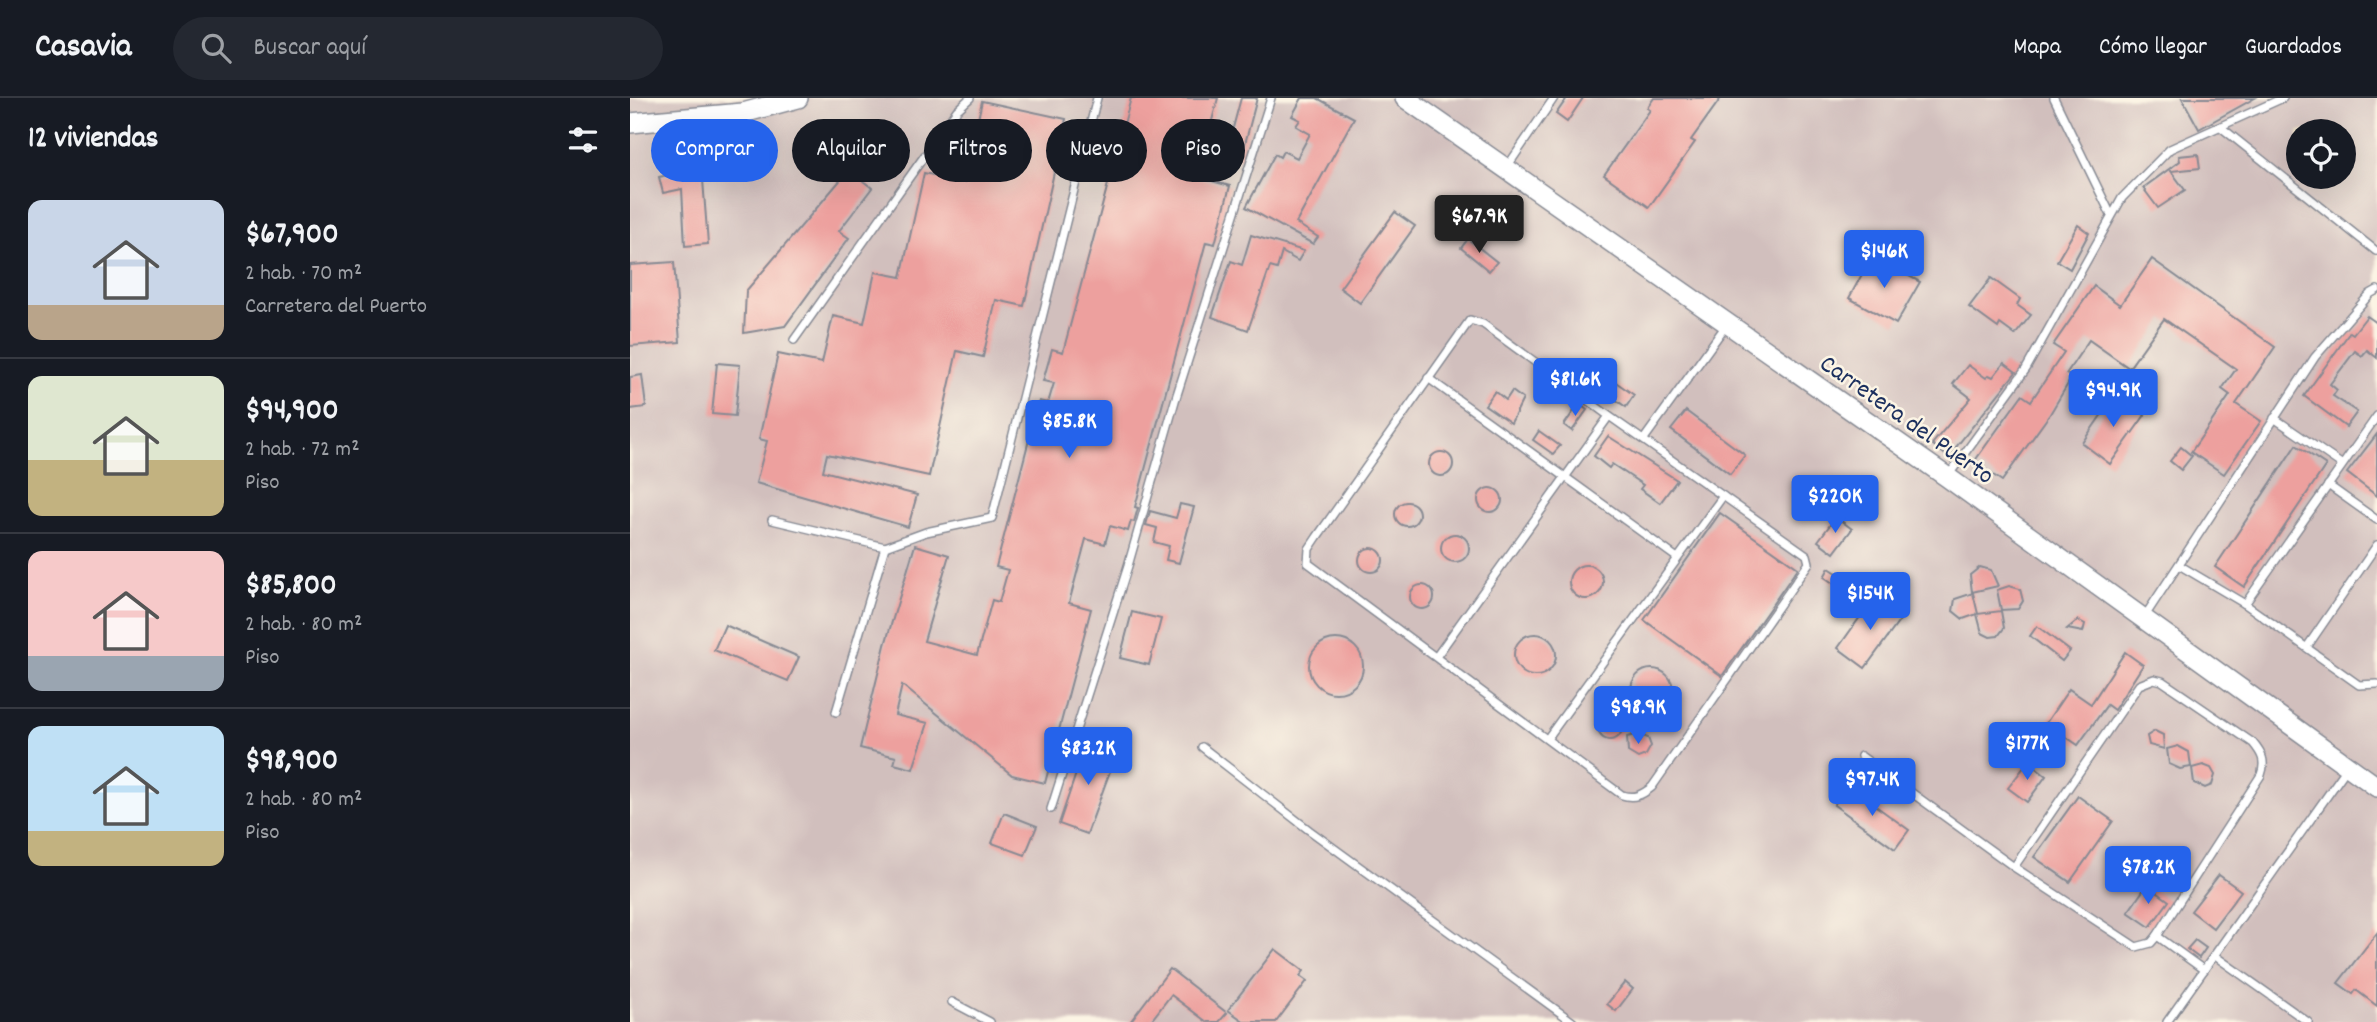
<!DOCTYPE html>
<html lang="es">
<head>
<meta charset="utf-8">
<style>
	body { margin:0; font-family:Dekko,sans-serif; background:#242831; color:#f1f3f6; height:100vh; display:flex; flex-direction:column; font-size:26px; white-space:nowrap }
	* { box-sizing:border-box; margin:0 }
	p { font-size:23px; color:#9ea1a6 }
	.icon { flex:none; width:38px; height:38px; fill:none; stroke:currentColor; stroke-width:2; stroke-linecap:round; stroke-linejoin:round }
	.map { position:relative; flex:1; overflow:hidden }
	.drawer { display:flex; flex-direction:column; background:#171b24; width:630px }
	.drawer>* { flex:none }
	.hud { position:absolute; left:21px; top:21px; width:665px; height:63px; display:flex; gap:14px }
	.buttons { position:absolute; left:1656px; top:21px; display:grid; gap:14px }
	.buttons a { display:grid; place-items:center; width:70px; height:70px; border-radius:50%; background:#171b24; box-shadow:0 7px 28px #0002; font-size:35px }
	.price { position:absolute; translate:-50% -60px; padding:0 16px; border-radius:7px; background:#2563eb; color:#fff; font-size:23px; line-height:46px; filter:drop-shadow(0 2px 4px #0008) }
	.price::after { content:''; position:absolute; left:50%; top:42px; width:21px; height:16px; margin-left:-10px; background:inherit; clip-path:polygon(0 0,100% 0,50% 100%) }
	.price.active { background:#222; color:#fff }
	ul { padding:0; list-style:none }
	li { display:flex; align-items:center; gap:21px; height:175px; padding:0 28px }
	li+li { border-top:2px solid #363941 }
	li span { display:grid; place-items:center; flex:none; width:196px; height:140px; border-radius:14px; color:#555 }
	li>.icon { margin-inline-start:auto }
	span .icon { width:84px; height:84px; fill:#fffc; stroke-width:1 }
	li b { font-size:30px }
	h2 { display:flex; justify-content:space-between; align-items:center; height:84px; padding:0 28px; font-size:30px }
	.chip { padding:0 24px; border-radius:32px; background:#171b24; box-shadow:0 7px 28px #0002; font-size:24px; line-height:63px }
	.chip.active { background:#2563eb; color:#fff }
	header { display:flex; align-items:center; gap:42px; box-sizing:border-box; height:98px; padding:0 35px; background:#171b24; border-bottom:2px solid #363941 }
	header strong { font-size:33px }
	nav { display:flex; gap:38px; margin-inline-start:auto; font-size:24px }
	.search { width:490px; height:63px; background:#242831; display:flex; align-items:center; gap:18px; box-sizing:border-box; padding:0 24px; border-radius:38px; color:#9ea1a6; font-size:26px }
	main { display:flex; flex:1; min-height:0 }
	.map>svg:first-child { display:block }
</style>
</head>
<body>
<header>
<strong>Casavia</strong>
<div class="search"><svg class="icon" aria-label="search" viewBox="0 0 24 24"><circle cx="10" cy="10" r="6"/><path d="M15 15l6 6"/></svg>Buscar aquí</div>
<nav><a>Mapa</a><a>Cómo llegar</a><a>Guardados</a></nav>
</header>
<main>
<section class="drawer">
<h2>12 viviendas<svg class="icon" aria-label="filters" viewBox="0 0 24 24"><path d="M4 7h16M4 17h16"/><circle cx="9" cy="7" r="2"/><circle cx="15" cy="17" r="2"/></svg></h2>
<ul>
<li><span style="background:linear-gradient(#c9d6e8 75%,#b9a48a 0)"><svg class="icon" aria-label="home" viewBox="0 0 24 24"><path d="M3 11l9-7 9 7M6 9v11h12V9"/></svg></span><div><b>$67,900</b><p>2 hab. · 70 m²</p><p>Carretera del Puerto</p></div></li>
<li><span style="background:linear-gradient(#dfe7d0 60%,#c2b280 0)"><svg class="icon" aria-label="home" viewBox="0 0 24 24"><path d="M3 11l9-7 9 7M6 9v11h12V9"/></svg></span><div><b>$94,900</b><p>2 hab. · 72 m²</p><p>Piso</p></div></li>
<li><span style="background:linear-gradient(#f6c9c9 75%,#9aa5b1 0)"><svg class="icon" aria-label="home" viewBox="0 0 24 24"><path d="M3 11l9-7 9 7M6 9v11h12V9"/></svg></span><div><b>$85,800</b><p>2 hab. · 80 m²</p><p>Piso</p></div></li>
<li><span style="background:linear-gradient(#bfe0f5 75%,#c2b280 0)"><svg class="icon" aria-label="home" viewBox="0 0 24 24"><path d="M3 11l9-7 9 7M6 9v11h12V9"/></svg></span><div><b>$98,900</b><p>2 hab. · 80 m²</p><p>Piso</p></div></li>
</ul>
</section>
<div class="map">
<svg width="1747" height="924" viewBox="0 0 1747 924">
	<rect width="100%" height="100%" fill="#fcf5e5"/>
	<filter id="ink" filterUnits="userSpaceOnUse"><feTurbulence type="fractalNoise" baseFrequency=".0143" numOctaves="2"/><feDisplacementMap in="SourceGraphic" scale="14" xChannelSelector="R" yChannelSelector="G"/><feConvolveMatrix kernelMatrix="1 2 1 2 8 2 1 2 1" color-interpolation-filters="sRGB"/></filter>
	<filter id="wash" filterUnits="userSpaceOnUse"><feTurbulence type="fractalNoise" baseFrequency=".00686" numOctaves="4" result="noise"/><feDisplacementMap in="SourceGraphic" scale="28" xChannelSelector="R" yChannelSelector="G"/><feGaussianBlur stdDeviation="1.57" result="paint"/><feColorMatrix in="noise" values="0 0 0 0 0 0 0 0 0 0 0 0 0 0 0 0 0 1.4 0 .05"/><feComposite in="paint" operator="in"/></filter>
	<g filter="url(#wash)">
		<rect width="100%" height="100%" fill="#f3e5c8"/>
		<path fill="#d1bfbd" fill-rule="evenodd" d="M 0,0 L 1747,0 L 1747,924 L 0,924 ZM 1668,33 L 1713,33 L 1713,79 L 1668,79 Z"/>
		<g id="blocks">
			<g fill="#eda09e">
				<polygon points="501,0 588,0 567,79 600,88 585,146 576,144 505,409 508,410 504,424 501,423 498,433 480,428 475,446 456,441 439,505 461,511 415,685 382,677 272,587 265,617 298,625 283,671 264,666 266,659 230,650 255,547 285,447 319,457 294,543 347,557 362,502 369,504 378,472 366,469 409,303 418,305 424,285 413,283 422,251 433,254"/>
				<polygon points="611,0 627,0 611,61 596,56"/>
				<polygon points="672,0 687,0 724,20 666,125 688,139 683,146 616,109 645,56 650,59 653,53 667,60 680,36 666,28 670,22 662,18"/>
				<polygon points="937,0 953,0 937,24 926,16"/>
				<polygon points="1024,0 1091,0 1061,42 1065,44 1019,109 974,77 1020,12 1017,10"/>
				<polygon points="1552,0 1625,0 1569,31"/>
				<polygon points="352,3 436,21 394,208 366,202 353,259 327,253 299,378 197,356 193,373 287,397 278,429 126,385 137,343 129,341 148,256 192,265 203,218 234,225 245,174 271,179 294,75 334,84"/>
				<polygon points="1568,56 1570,70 1541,73 1555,92 1528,110 1513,90 1550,63 1549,58"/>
				<polygon points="72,69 78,146 55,148 52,91 33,95 29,79"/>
				<polygon points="219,72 242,90 209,133 219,140 155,228 114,235 116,193"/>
				<polygon points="765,114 785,128 730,205 710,190"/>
				<polygon points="1448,127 1459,135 1440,171 1427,163"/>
				<polygon points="621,137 674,153 668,163 652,154 647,171 640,169 618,232 582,219 601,163 612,167"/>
				<polygon points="838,141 867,164 859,173 831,150"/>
				<polygon points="1242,158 1290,184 1266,226 1219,200"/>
				<polygon points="1522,161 1645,249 1606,306 1631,323 1594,376 1561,354 1600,297 1592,291 1606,271 1534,221 1499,270 1459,242 1436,276 1442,279 1420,316 1372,383 1344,364 1392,297 1401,303 1434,254 1423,247 1464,188 1490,207"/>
				<polygon points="44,164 50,244 0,248 0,167"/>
				<polygon points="1361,180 1390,201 1387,207 1401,217 1385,237 1370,226 1368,230 1339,209"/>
				<polygon points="1737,218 1747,225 1747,260 1737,252 1732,258 1725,253 1700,286 1707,292 1703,298 1727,314 1716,329 1674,298 1720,234 1723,236"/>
				<polygon points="87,265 110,267 105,318 82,316"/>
				<polygon points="959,265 1004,297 996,309 951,277"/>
				<polygon points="1374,265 1386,274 1318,359 1302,346 1341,300 1323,286 1338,267 1356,280 1359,277 1363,279"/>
				<polygon points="12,277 16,309 0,311 0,279"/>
				<polygon points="865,293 876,302 882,293 893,301 881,325 855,307"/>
				<polygon points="1486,296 1515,317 1480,366 1452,345"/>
				<polygon points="949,306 957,312 942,333 934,327"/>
				<polygon points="1056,313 1115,357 1100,376 1041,332"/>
				<polygon points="909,333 930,348 923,356 903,342"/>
				<polygon points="1747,336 1747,398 1717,375"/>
				<polygon points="978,338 1047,382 1030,405 1010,391 1013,387 982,366 979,370 964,358"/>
				<polygon points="1666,347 1696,367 1614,489 1585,469"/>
				<polygon points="1551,349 1562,358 1551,372 1540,363"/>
				<circle cx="811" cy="366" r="12"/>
				<circle cx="860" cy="402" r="12"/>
				<circle cx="777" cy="416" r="12"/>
				<polygon points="550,406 564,409 549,465 536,462 539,448 524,444 527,430 516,427 520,413 546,420"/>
				<polygon points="1090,415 1168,470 1092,578 1014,522"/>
				<polygon points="1206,419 1222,431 1204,455 1188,443"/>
				<circle cx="825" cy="450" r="14"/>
				<circle cx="741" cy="462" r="12"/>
				<circle cx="956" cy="484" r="17"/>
				<polygon points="1350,469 1361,472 1368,488 1342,494 1340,477"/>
				<polygon points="1199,470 1218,482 1212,491 1194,479"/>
				<circle cx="792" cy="499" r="12"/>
				<polygon points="1379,488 1390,491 1393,503 1388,511 1371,512 1367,492"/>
				<polygon points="1343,495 1348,516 1371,513 1374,530 1368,538 1360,539 1352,535 1347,516 1333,521 1323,513 1325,501"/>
				<polygon points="1245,498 1273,518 1235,570 1208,550"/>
				<polygon points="502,514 531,521 519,567 490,560"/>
				<polygon points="1448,522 1455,526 1453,534 1437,531"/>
				<polygon points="95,527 169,559 158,583 84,552"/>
				<polygon points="1407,528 1440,553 1432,563 1400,538"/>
				<circle cx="905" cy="557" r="21"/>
				<circle cx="706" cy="568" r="27"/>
				<polygon points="1495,554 1513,567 1484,612 1477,607 1448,647 1416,625 1439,591 1461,606"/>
				<circle cx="1022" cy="592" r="21"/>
				<circle cx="980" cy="630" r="12"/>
				<polygon points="1525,633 1533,637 1534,651 1519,647 1517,638"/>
				<polygon points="1008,636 1018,640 1021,648 1016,657 1008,660 998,654 997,639"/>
				<polygon points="457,643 487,654 457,736 429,726"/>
				<polygon points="1548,648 1559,654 1561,669 1550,671 1539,666 1537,651"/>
				<polygon points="1398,664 1416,678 1397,704 1378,690"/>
				<polygon points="1573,667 1581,670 1585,677 1582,687 1575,690 1564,685 1562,670"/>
				<polygon points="1218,688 1279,732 1265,751 1204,707"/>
				<polygon points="1448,698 1483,723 1440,784 1404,759"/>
				<polygon points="374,715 407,728 395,757 362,745"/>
				<polygon points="1589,777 1611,793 1583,830 1561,813"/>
				<polygon points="1517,787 1539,803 1520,829 1498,814"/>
				<polygon points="1747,835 1747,908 1726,892 1723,896 1708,885"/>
				<polygon points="1565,842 1576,850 1569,860 1557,851"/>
				<polygon points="645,851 674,873 670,878 677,883 646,924 615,924 598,912"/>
				<polygon points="540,871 597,915 589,924 577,924 541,897 520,924 500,924"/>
				<polygon points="995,884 1003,891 986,913 977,906"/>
			</g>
		</g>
	</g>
	<g filter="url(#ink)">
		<use href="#blocks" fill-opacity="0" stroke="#878a93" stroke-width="2"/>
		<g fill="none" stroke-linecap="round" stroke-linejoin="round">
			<g stroke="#878a93" stroke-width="10">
				<g id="lane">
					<polyline points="1424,0 1481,117"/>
					<polyline points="1592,30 1746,153"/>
					<polyline points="877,69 924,0"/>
					<polyline points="164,242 327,12 340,0"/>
					<polyline points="798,280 1046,459"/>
					<polyline points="1644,320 1711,366"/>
					<polyline points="1014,341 1097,226"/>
					<polyline points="1318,378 1396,271 1492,100 1540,51 1653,0"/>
					<polyline points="1698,387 1747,422"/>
					<polyline points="142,422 255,449 296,434 362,420 467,0"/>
					<polyline points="1549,467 1615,506 1729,587 1747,586"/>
					<polyline points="1615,506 1747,318"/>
					<polyline points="1515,518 1685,259 1740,196 1747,192"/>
					<polyline points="1677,549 1747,447"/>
					<path d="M 806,559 L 979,318 L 1177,457 L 1179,465 L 1022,689 C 1012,697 1004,701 992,697 L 678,465 L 679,451 L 687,439 L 840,222 L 853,226 L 979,318"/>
					<polyline points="206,614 255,449"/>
					<polyline points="917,641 1093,398"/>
					<polyline points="572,649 679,732 943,924"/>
					<path d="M 1231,658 L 1384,769 L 1506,849 L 1521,845 L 1527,838 L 1631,677 C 1636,663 1632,656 1623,645 L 1532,583 L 1524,581 L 1509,587 L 1384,769"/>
					<polyline points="421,711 498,468 545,303 641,0"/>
					<polyline points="1527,838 1574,872"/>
					<polyline points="1585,858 1678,924"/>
					<polyline points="322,904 360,924"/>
					<polyline points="1537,924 1717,670"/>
				</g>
			</g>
			<g stroke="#878a93" stroke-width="22">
				<g id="secondary">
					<polyline points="775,0 1317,379 1747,689"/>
					<polyline points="0,25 113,15 168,0"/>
				</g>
			</g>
			<use href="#lane" stroke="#fff" stroke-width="7"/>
			<use href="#secondary" stroke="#fff" stroke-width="19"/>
		</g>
	</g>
	<g text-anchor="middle" stroke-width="5" stroke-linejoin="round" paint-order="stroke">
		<g font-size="26" fill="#1b2f5e" stroke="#fcf5e5">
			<text transform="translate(1278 320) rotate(35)" y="9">Carretera del Puerto</text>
		</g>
	</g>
</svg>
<div class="buttons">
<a><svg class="icon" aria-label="locate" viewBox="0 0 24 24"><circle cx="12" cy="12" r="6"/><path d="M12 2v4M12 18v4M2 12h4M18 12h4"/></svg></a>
</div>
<b class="price active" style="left:849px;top:157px">$67.9K</b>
<b class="price" style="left:1254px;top:192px">$146K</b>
<b class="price" style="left:945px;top:320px">$81.6K</b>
<b class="price" style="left:1483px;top:331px">$94.9K</b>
<b class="price" style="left:439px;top:362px">$85.8K</b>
<b class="price" style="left:1205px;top:437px">$220K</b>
<b class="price" style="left:1240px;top:534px">$154K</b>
<b class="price" style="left:1008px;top:648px">$98.9K</b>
<b class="price" style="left:1397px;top:684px">$177K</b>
<b class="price" style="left:458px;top:689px">$83.2K</b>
<b class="price" style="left:1242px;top:720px">$97.4K</b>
<b class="price" style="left:1518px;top:808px">$78.2K</b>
<div class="hud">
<a class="chip active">Comprar</a>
<a class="chip">Alquilar</a>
<a class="chip">Filtros</a>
<a class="chip">Nuevo</a>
<a class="chip">Piso</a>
</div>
</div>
</main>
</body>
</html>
